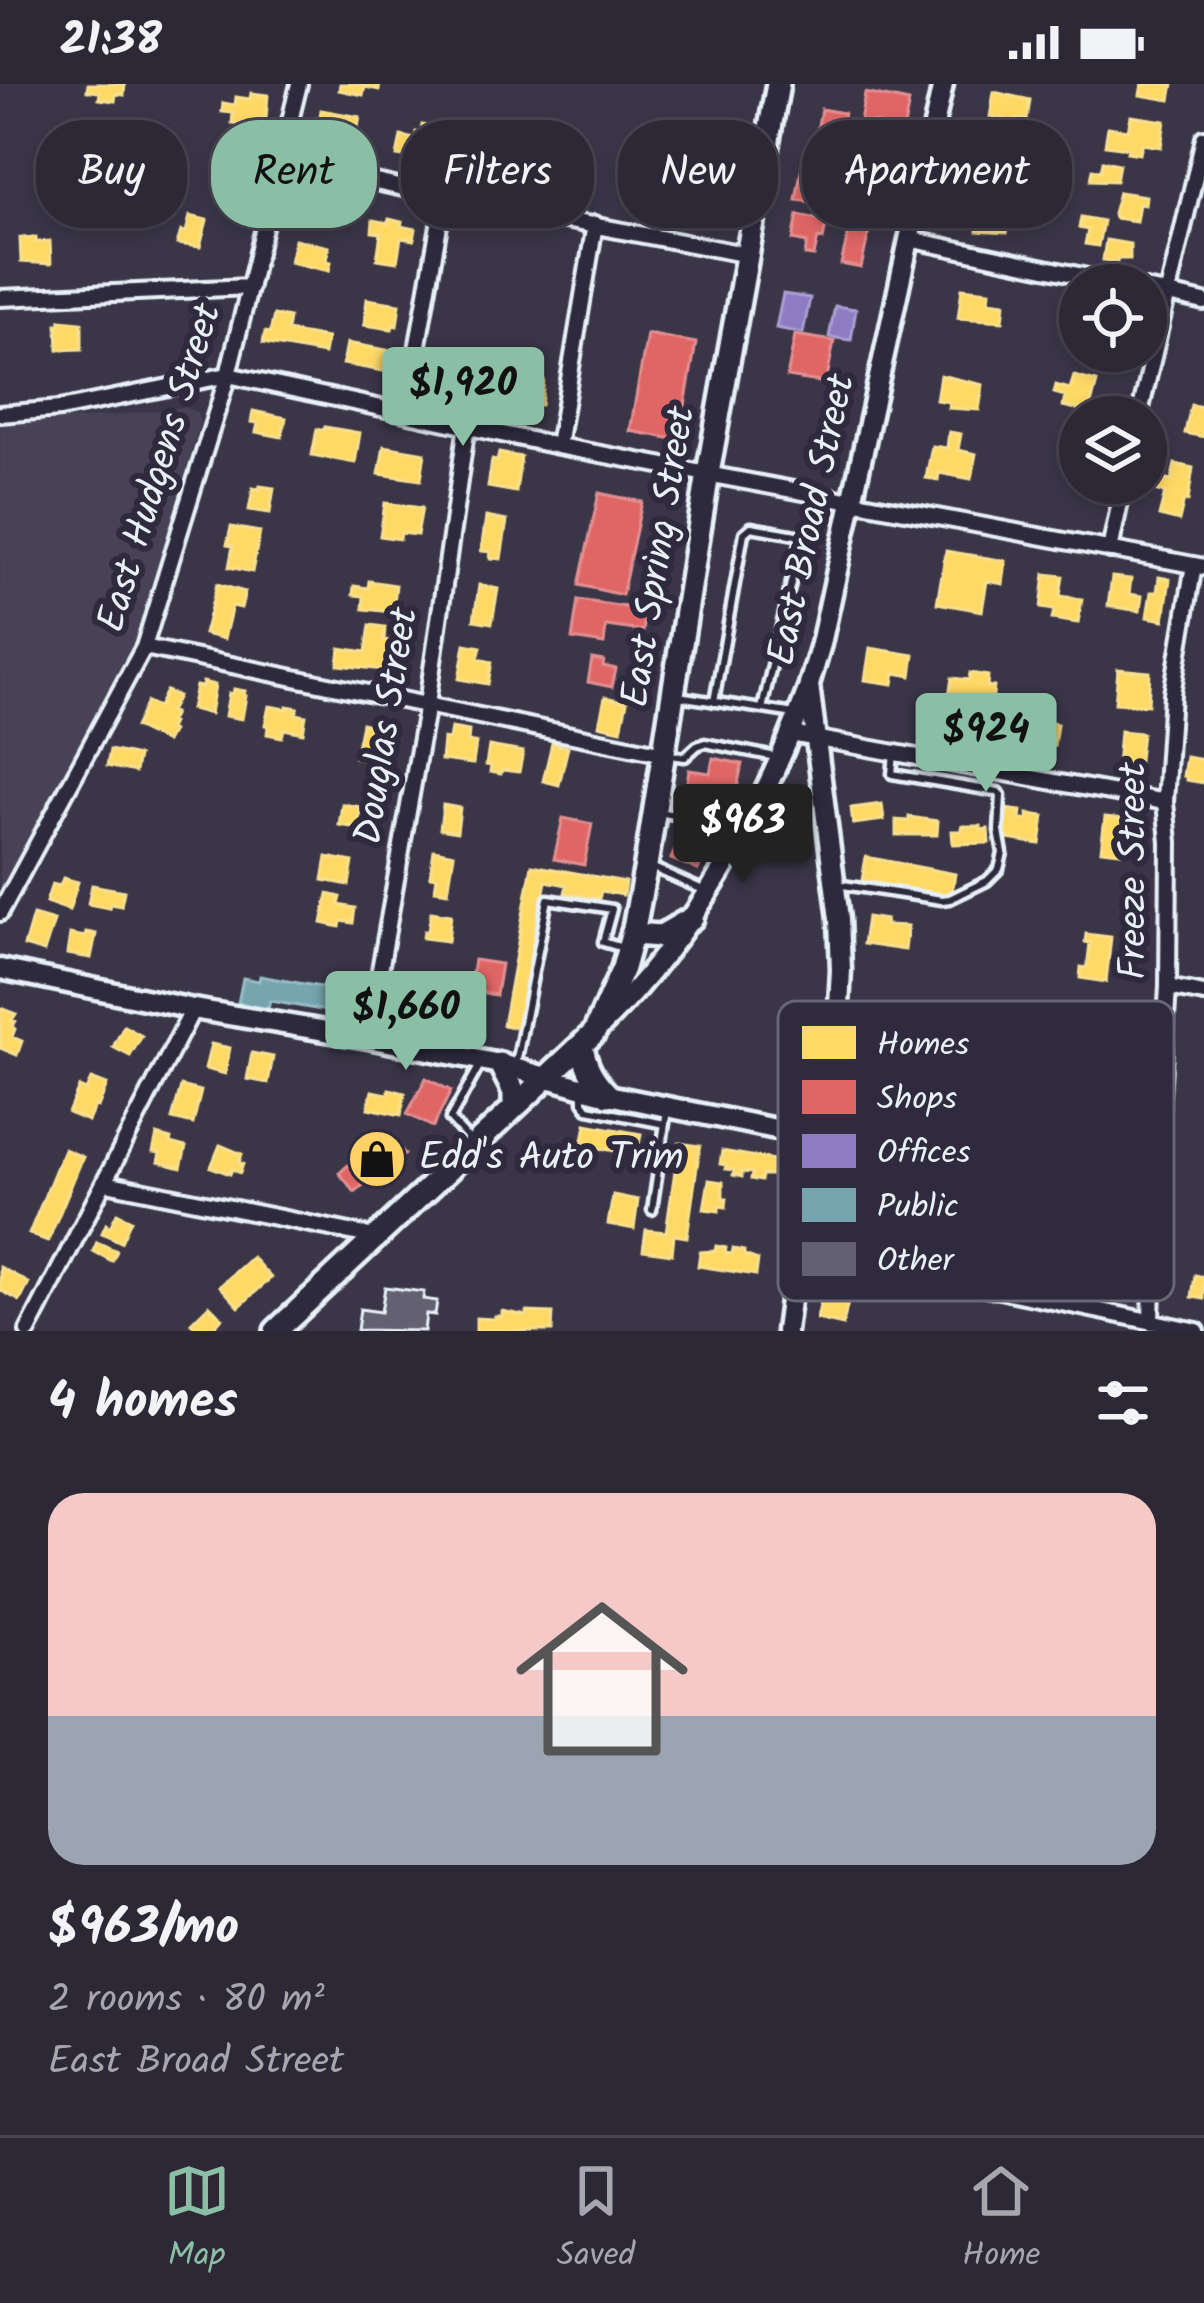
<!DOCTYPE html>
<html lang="en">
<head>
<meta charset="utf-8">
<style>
	:root { --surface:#2c2836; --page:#383442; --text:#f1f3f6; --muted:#a6a6ad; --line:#484451; --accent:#8abfa5 }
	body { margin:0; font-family:Kalam,sans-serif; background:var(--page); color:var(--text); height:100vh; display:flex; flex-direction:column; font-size:45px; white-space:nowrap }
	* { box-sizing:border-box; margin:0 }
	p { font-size:39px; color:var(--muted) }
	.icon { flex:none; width:66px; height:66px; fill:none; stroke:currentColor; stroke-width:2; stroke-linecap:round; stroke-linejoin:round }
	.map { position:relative; height:1247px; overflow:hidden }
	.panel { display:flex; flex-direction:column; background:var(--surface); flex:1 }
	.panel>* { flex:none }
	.banner { position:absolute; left:36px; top:36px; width:1134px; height:108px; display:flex; gap:24px }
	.buttons { position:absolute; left:1059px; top:180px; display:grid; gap:24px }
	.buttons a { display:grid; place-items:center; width:108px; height:108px; border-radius:50%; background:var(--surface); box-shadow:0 6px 18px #0003,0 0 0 3px var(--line); font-size:60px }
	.price { position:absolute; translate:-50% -102px; padding:0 27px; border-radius:12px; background:var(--accent); color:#111; font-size:39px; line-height:78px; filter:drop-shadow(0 3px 6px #0008) }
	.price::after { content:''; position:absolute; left:50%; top:72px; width:36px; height:27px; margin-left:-18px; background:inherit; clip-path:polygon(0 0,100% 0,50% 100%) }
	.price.active { background:#222; color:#fff }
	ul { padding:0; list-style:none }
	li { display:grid; align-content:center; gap:24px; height:636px; padding:0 48px }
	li+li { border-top:3px solid var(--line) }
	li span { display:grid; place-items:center; height:372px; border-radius:36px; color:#555 }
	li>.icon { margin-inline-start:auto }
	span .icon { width:216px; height:216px; fill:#fffc; stroke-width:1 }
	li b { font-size:51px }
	h2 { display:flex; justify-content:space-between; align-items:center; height:144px; padding:0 48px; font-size:51px }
	.tag { padding:0 42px; border-radius:48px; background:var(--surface); box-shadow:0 6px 18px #0003,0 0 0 3px var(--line); font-size:42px; line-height:108px }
	.tag.active { background:var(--accent); color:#111 }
	.status { display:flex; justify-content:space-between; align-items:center; height:84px; padding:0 60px; background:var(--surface); direction:ltr }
	.status svg { height:33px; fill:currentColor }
	.menu { display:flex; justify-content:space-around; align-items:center; height:168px; border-top:3px solid var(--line); background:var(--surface); font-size:33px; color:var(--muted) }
	.menu a { display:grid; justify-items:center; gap:6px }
	.menu .active { color:var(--accent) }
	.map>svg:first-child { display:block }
	.built { fill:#464354 }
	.homes { fill:#ffd966; stroke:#f8e092; stroke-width:3 }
	.shops { fill:#e06666; stroke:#e29092; stroke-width:3 }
	.offices { fill:#8e7cc3; stroke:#a99fd3; stroke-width:3 }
	.public { fill:#76a5af; stroke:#98bcc5; stroke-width:3 }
	.building { fill:#636171; stroke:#e8f1f8; stroke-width:3 }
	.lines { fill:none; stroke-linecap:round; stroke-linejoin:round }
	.lane-casing { stroke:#e8f1f8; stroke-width:15 }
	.street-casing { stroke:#e8f1f8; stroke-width:22 }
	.secondary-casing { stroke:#e8f1f8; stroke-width:27 }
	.primary-casing { stroke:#e8f1f8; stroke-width:30 }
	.lane { stroke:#2f2a3d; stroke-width:6 }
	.street { stroke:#2f2a3d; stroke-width:14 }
	.secondary { stroke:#2f2a3d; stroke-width:18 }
	.primary { stroke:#2f2a3d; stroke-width:21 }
	.labels { text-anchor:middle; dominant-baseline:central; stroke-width:12; stroke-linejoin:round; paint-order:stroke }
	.street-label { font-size:39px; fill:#e8f1f8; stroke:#2f2a3d }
	.poi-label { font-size:39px; fill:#e8f1f8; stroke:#2f2a3d; text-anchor:start }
	.key { fill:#2f2a3d; stroke:#666675; stroke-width:3 }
	.key-label { font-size:33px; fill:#e8f1f8 }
</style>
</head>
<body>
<div class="status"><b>21:38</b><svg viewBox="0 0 49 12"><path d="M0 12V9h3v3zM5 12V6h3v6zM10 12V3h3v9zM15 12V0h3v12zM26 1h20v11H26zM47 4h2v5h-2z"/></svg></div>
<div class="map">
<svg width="1204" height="1247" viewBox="0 0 1204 1247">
	<rect width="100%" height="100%" fill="#3a3648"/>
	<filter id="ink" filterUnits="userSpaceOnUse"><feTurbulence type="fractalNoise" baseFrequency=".00833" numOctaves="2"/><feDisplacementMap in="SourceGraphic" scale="24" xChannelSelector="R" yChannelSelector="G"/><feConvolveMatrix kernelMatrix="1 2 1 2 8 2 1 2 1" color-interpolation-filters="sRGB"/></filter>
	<g filter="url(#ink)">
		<path class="built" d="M185 323 197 328 200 338 130 577 0 814V338L41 334 83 335Z"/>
		<path class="homes" d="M88 0H125L124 11 116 10 115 17 99 15 100 8 87 7Z
			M340 0H380L379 6 365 3 363 11 339 6Z
			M1142 0H1173L1170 16 1140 11Z
			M994 8 1030 16 1027 36 1015 35V37L1021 38V42L1036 44 1035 53 1004 48 1006 35 990 33Z
			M251 9 268 11 266 34H262L261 42 232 39 233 29 222 28 223 19 235 21 236 13 250 15Z
			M321 26 360 33 355 58 317 51Z
			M1131 32 1165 37 1161 63 1142 60 1140 70 1127 68 1128 64 1105 61 1108 43 1128 46Z
			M422 41 437 43 432 72H428L427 77 397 72 401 52 415 55 416 48 421 49Z
			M1001 49 1018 52 1016 65 1011 64 1009 78H1013L1012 87 998 85 996 98 986 97 987 85 981 84 983 74 973 72 975 59 985 60 986 55 1000 57Z
			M459 50 480 53 474 87 453 83Z
			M495 60 523 65 518 96 490 91Z
			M1103 77 1119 80 1116 97 1091 96 1093 85 1101 87Z
			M314 104 334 108 333 113 338 114 333 141 308 136Z
			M971 107 1002 112 1000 123 1011 125 1007 149 977 147 979 137 966 135Z
			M1119 108 1146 112 1145 121 1139 120 1136 137 1114 134 1113 129Z
			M190 132 207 136 200 163 177 160 181 147 186 148Z
			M1081 133 1103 137 1098 162 1085 160 1088 146 1079 144Z
			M389 135 402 138 401 142 416 145 414 156 401 154 397 178 377 175 381 149 372 148 373 136 388 139Z
			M36 153V158L50 157 51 180 21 178 20 154Z
			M295 155 329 163 326 177 331 178 329 187 290 178Z
			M1106 156 1130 160V175H1118L1117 178 1103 176Z
			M962 204 990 207 989 217 1005 219 1003 237 958 234Z
			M367 215 400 220 397 242 393 241 392 245 364 241Z
			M274 231 289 234 287 247 327 254 324 270 263 259 265 248 270 249Z
			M60 236 82 238V265L58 266 57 240H60Z
			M347 259 398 268 394 289 343 280Z
			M455 268 465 270 460 302 433 298 435 284 441 285 443 277 448 278 449 272 454 273Z
			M518 284 537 286 535 295 544 296 541 321 514 317Z
			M940 291 983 301 979 326 948 324 949 318 936 316Z
			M1074 292 1097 298 1089 328 1063 322 1065 312 1054 309 1056 301 1070 305Z
			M1191 321 1204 323V353L1185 349Z
			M253 327 286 334 282 353 256 348 258 339 251 338Z
			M325 343 360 349 355 379 312 371 317 345 324 346Z
			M949 348 961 350 958 366 976 370 971 395 939 389 938 396 926 394 932 362 947 364Z
			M384 362 425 369 421 396 379 390Z
			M499 369 521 373 516 408 488 403 492 376 497 377Z
			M1175 380 1193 384 1188 417 1184 416 1179 437 1159 432 1165 409 1151 405 1154 393 1171 397Z
			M260 402 274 404 270 429 249 426 253 404 259 405Z
			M385 419 422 424 417 451 401 449 400 455 380 452Z
			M486 433 507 437 501 475 490 474 491 468 481 467Z
			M231 443 260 448 252 488 229 483 233 462 227 461Z
			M946 467 1006 477 1003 500 987 497 982 527 937 519Z
			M1045 490 1063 492 1060 512 1082 515 1078 539 1052 535 1054 526 1041 524Z
			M1112 493 1131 495 1129 510 1142 512 1140 527 1108 522Z
			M1159 493 1170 495 1164 536 1147 533 1151 508H1157Z
			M369 497 396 501 393 528 363 525 364 512 353 511 354 502 368 504Z
			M217 500 245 508 241 524 232 522 224 555 204 550Z
			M479 501 498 505 492 539 474 536Z
			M370 541 385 543 384 556 389 557 385 586 338 581 340 564 366 568Z
			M465 560 481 563 478 575 492 578 488 600 459 595Z
			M870 564 914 571 911 592 895 589 893 600 865 596Z
			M1118 585 1150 588 1148 621 1115 619Z
			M970 589 988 592 987 602 994 603 991 627 947 624 952 594 969 596Z
			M203 598 215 601 210 630 191 625 196 602 202 603Z
			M234 605 245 607 244 612H246L242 635 225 632 229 609 233 610Z
			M166 607 178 612 170 628 174 629 170 638 172 639 169 645 172 647 166 658 135 643 147 618 158 623Z
			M605 613 627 618 621 646 599 641Z
			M269 622 287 625V622L298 624 296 630 306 632 303 649 284 645 282 653 267 650 268 642 265 641Z
			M1017 629 1047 634 1046 638 1057 640 1054 662 1042 660 1041 665 1015 661 1016 653 1004 651 1006 633 1016 635Z
			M362 639 379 643 373 676 355 673Z
			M451 644 469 647 468 658 476 659 473 680 441 676 443 655 449 656Z
			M1120 647 1142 649 1138 684 1117 682Z
			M552 659 568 663 559 701 543 697Z
			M489 662 523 668 519 688 502 686 501 690 490 688 491 682 486 681Z
			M110 666 138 672 135 688 107 682Z
			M1186 673 1204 676V699L1186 696V692H1183Z
			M342 720 361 723 358 744 339 741Z
			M882 720 884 736 853 740 851 724Z
			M443 721 460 724 457 748 440 745Z
			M1005 725 1021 727 1020 735 1028 736V730L1044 732 1040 760 1001 754Z
			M909 733 938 737 937 751H896V736L909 737Z
			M1105 733 1125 735 1121 768 1101 766Z
			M962 742H981V746L988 745 989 759 953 760 952 747H962Z
			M434 766 454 770 448 808 435 806 437 793 430 792Z
			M327 773 353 778 349 801 323 796Z
			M866 773 955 790 951 813 862 796Z
			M532 781 625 798 623 811 601 807 599 815 565 809 567 801 546 797 519 944 503 941Z
			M63 794 78 798 69 826 46 818 52 800 60 802Z
			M92 801 124 807 121 822 110 820 109 824 88 820Z
			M328 810 341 813 339 821 355 824 353 839 341 837 340 843 322 839Z
			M431 828 451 831 448 857 423 854 424 847H428Z
			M33 831 54 837 44 868 24 862Z
			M867 833 886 836 885 841 908 842 905 866 863 860Z
			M86 848 96 850 91 874 67 870 70 850 85 853Z
			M1086 850 1111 853 1106 898 1080 894 1081 883 1087 884 1090 859 1085 858Z
			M448 907 458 910 452 936 430 931 435 908 447 911Z
			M0 924 16 930 12 936 16 937 12 943 15 945 12 953 22 957 17 971 0 964Z
			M124 942 142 952 130 972 113 963Z
			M211 960 230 964 225 990 205 985Z
			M252 969 273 973 268 999 247 995Z
			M91 995 107 1001 98 1023 95 1022 88 1037 68 1029 79 1003 86 1006Z
			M181 1002 201 1007 193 1040 172 1035Z
			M389 1005 405 1009 401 1031 368 1024 372 1007 388 1010Z
			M586 1040 641 1050 637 1071 582 1061Z
			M157 1051 171 1055 170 1059 186 1063 181 1084 158 1078 160 1069 153 1068Z
			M679 1059 700 1062 687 1153 674 1151 672 1170 643 1166 646 1146 666 1148Z
			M220 1061 242 1070 239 1079 243 1080 240 1089 232 1085 230 1090 211 1083Z
			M64 1065 83 1073 48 1157 29 1150Z
			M722 1067 780 1077 778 1091H762L761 1097 751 1095 752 1089 742 1088V1093L733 1091 734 1086 725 1085 726 1081 720 1080Z
			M709 1096 723 1098V1114H727L726 1123 719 1122V1127L704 1125Z
			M613 1111 638 1116 634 1145 608 1140Z
			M117 1129 131 1136 121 1158 102 1149 106 1140 110 1143Z
			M97 1158 117 1167 112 1177 93 1167Z
			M716 1162 726 1164 725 1169 732 1170 733 1165 744 1167V1171L758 1176 756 1191 698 1182 700 1168 715 1167Z
			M252 1173 271 1194 239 1223 220 1202Z
			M0 1183 29 1199 20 1217 0 1206Z
			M1195 1191 1204 1193V1215L1192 1213Z
			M823 1207 849 1213 843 1241 817 1235Z
			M209 1221 222 1234 216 1241 219 1247H200L191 1239Z
			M502 1227 527 1232V1228L553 1229 552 1247H476V1234L494 1235 495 1232H502Z"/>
		<path class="shops" d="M865 9 909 18 899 69 874 64 879 40 860 37Z
			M821 25 844 29 838 56 816 52Z
			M849 70 882 77 875 104 843 98Z
			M803 76 822 78 818 106 824 107 821 119 796 116Z
			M798 131 827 137 823 155 818 154 814 172 805 171 807 159 793 156Z
			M850 143 869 147 861 184 841 180Z
			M647 250 696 259 679 356 630 347Z
			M795 251 834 257 826 299 787 293Z
			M599 409 642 418 622 511 579 501Z
			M578 516 646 526 643 547 606 542 604 560 572 555Z
			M592 575 604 577 603 582 616 585 612 603 588 598Z
			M713 674 742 680 733 724 684 714 689 686 710 689Z
			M563 734 592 740 584 781 554 775Z
			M679 756 706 766 698 786 671 775Z
			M474 876 501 880 496 911 469 907Z
			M426 994 451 1007 433 1043 407 1030Z
			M386 1049 405 1070 388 1084 386 1081 355 1108 339 1089Z"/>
		<path class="offices" d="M783 210 810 214 803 249 776 244Z
			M835 222 856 225 851 256 829 253Z"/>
		<path class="public" d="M260 892 348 908 344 930 270 917 268 925 238 919 243 894 259 897Z"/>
		<path class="building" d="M385 1203 424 1208 423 1215 437 1217 435 1231 426 1230 424 1247 357 1246 360 1225 381 1228Z"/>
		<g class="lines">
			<defs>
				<path id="lane" d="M678 612 795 630
					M714 618 744 449 751 443 796 451 801 455 762 625
					M670 671 685 673 697 662 705 659 776 673
					M658 728 730 741 738 746
					M649 782 703 806
					M836 800 942 816 950 815 987 797 999 785 1003 769 999 747 1001 711 998 708 892 690 894 670
					M516 980 548 815 612 825 603 858 623 864
					M583 1007V1018L588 1025 665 1040
					M471 1058 450 1035 481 979
					M652 1126 667 1026"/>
				<path id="street" d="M280 77 444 113 749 171
					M909 155 1125 201
					M1146 205 1204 218
					M0 214 250 203
					M406 328 444 113
					M0 330 60 325 228 291 558 362 1204 483
					M1139 333 1204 54
					M558 362 595 140
					M1110 466 1124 399
					M144 563 664 670
					M791 650 1165 718
					M0 829 144 563 228 291 299 0
					M1168 903 1204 910
					M368 954 427 620 467 341
					M820 1054 1154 1122
					M106 1099 375 1153
					M797 1164 1197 1247
					M1151 1238 1154 1122 1168 903 1169 758 1165 718 1172 610 1194 481
					M28 1247 193 925"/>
				<path id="secondary" d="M0 885 193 925 368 954 500 980 608 1011 820 1054
					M597 946C693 853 762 730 808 605
					M786 1247 797 1164 820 1054 838 939 841 886 839 835 809 601 821 560 943 0"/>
				<path id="primary" d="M633 850 661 852 692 834
					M582 961C585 982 593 996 608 1011
					M500 980 514 1008V1024
					M276 1247 594 949 623 884 634 844 646 781 708 389 778 0"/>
			</defs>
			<use href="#lane" class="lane-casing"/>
			<use href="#street" class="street-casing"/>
			<use href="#secondary" class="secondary-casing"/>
			<use href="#primary" class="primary-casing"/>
			<use href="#lane" class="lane"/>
			<use href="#street" class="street"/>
			<use href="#secondary" class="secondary"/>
			<use href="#primary" class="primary"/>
		</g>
	</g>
	<defs>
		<symbol id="shop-disc" viewBox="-11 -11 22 22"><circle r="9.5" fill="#ffd166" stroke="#2f2a3d"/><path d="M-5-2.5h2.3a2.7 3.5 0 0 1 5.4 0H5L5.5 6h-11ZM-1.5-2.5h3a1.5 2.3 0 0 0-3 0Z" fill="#111"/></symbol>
	</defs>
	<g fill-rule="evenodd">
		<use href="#shop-disc" x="344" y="1042" width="66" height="66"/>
	</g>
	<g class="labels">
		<g class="street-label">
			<text transform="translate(161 384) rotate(-73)">East Hudgens Street</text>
			<text transform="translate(813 436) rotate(-78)">East Broad Street</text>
			<text transform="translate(660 473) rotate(-81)">East Spring Street</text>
			<text transform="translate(388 642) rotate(-81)">Douglas Street</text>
			<text transform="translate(1135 787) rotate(-90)">Freeze Street</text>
		</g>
		<g class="poi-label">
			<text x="419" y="1075">Edd's Auto Trim</text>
		</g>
	</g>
	<rect x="778" y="917" width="396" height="300" rx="18" class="key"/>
	<rect x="802" y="942" width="54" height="33" fill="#ffd966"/>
	<rect x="802" y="996" width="54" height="34" fill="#e06666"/>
	<rect x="802" y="1050" width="54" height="34" fill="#8e7cc3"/>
	<rect x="802" y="1104" width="54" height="34" fill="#76a5af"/>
	<rect x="802" y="1158" width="54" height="34" fill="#636171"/>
	<g class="key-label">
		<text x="877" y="971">Homes</text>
		<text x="877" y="1025">Shops</text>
		<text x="877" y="1079">Offices</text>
		<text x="877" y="1133">Public</text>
		<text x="877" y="1187">Other</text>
	</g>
</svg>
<div class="buttons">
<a><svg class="icon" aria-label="locate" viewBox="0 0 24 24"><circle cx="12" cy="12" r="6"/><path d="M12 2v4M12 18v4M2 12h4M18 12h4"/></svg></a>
<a><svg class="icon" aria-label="layers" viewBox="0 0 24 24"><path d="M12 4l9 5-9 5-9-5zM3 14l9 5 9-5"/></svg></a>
</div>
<b class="price" style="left:463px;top:365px">$1,920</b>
<b class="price" style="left:986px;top:711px">$924</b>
<b class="price active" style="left:743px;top:802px">$963</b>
<b class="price" style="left:406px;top:989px">$1,660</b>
<div class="banner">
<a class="tag">Buy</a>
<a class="tag active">Rent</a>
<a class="tag">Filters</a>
<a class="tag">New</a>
<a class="tag">Apartment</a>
</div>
</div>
<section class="panel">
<h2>4 homes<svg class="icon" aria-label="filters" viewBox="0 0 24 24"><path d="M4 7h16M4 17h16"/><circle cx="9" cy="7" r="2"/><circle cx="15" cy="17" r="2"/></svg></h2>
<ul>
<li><span style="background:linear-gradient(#f6c9c9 60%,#9aa5b1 0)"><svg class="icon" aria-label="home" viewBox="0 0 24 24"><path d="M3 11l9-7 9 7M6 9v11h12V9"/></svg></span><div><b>$963/mo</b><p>2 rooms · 80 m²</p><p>East Broad Street</p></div></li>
</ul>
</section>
<nav class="menu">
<a class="active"><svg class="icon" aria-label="map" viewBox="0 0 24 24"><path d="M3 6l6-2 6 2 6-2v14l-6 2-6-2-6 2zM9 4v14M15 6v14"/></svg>Map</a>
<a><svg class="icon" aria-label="saved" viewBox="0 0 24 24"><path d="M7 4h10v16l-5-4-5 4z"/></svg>Saved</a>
<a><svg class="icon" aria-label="home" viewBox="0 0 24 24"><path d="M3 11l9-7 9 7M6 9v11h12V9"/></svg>Home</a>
</nav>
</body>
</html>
